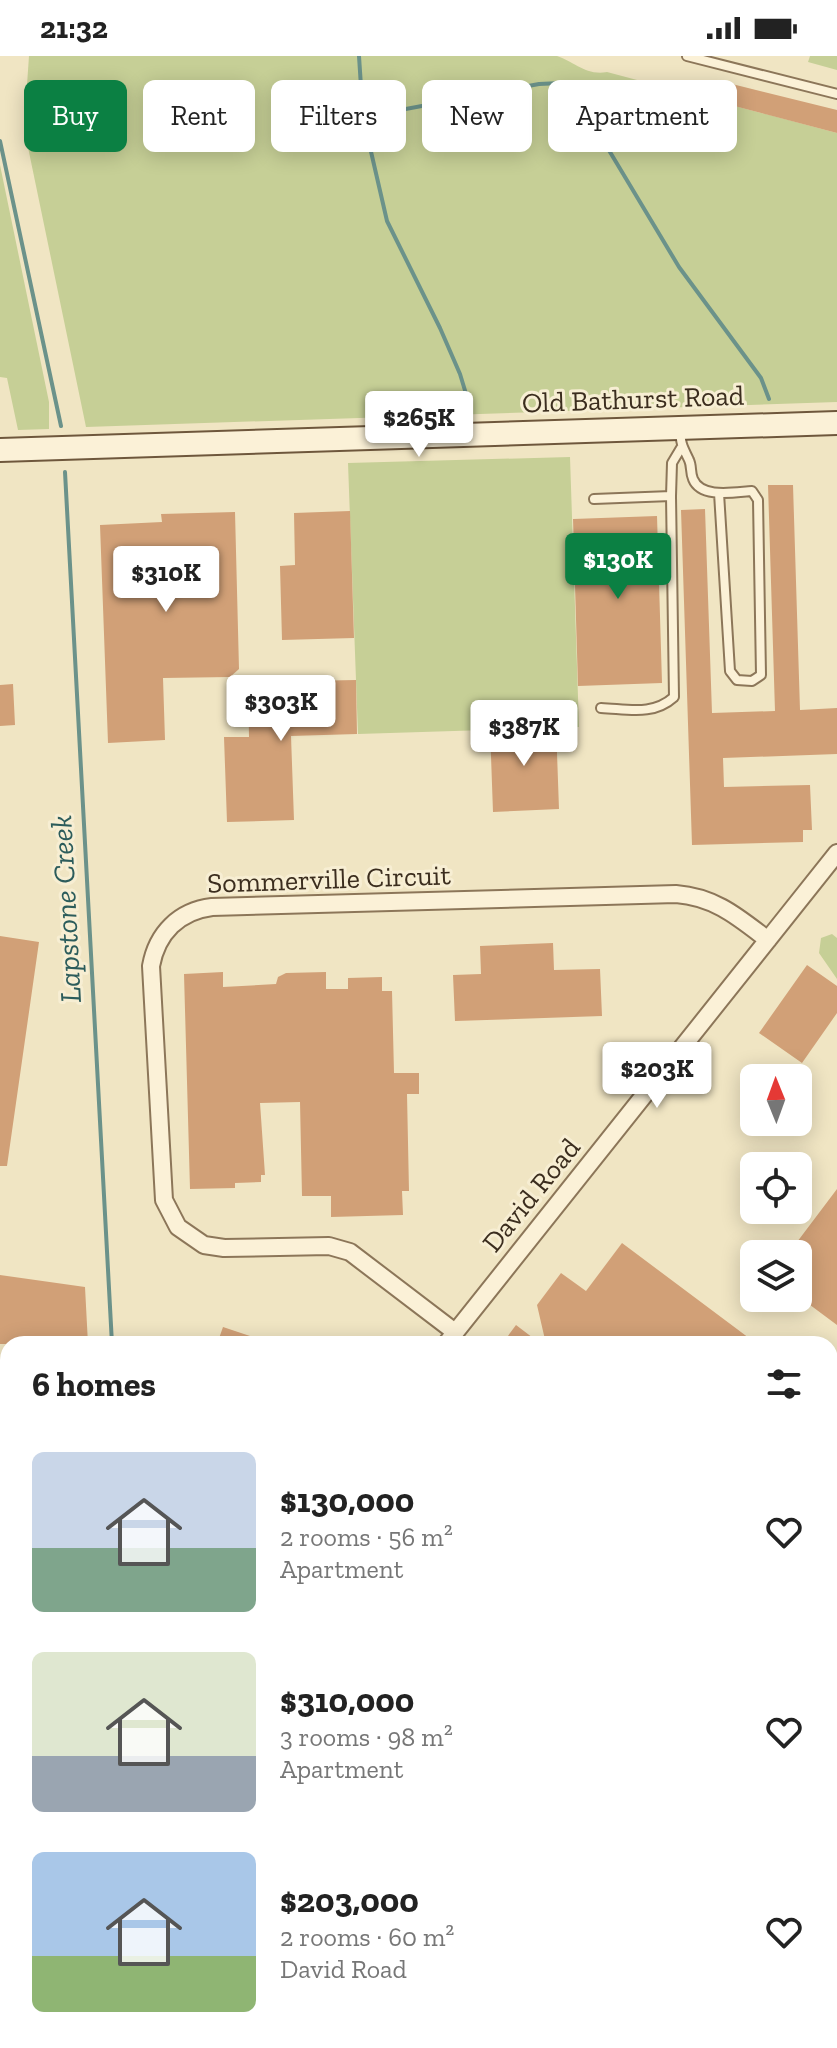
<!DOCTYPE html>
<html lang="en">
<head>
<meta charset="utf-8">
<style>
	:root { --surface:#fff; --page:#f2f2f2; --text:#222; --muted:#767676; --accent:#0b8043 }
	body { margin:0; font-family:"Zilla Slab",serif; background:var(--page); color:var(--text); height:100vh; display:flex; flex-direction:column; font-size:30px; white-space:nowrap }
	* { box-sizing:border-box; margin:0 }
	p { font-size:26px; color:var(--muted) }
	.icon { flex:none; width:44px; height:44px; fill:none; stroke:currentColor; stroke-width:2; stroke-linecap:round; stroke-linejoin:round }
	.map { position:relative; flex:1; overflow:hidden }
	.sheet { position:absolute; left:0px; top:1280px; width:838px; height:712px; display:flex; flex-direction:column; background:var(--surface); border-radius:24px 24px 0 0; box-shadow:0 4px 20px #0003 }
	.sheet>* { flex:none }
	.hud { position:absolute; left:24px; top:24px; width:790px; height:72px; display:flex; gap:16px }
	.needle { width:52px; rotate:359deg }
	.buttons { position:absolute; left:740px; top:1008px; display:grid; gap:16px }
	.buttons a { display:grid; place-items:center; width:72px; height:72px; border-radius:12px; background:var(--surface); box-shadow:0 4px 20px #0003; font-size:40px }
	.price { position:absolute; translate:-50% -68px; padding:0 18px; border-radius:8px; background:#fff; color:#222; font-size:26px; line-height:52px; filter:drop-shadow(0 2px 4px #0008) }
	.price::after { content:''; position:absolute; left:50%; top:48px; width:24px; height:18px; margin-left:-12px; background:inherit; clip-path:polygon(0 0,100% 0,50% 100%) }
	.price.active { background:var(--accent); color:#fff }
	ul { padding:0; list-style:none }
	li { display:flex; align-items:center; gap:24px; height:200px; padding:0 32px }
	li span { display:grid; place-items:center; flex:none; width:224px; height:160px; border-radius:12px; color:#555 }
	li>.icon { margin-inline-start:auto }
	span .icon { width:96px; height:96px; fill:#fffc; stroke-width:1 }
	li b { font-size:34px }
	h2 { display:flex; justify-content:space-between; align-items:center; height:96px; padding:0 32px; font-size:34px }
	.chip { padding:0 28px; border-radius:12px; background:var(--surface); box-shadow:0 4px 20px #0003; font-size:28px; line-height:72px }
	.chip.active { background:var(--accent); color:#fff }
	.status { display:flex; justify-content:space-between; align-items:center; height:56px; padding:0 40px; background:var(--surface); direction:ltr }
	.status svg { height:22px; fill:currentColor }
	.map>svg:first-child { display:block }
	.green { fill:#c6cf96 }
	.cemetery { fill:#bcc496 }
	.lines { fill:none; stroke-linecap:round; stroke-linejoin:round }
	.stream { stroke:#6b928a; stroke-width:4 }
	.building { fill:#d1a077 }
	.lane-casing { stroke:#8c7659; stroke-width:12 }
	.street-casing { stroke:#8c7659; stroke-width:20 }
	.secondary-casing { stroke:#6e573c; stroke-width:26 }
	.path { stroke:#8c7659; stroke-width:3; stroke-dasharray:6 4; stroke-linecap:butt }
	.lane { stroke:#fbf1d7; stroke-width:8 }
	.street { stroke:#fbf1d7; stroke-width:16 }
	.secondary { stroke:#fbf1d7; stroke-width:22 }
	.rail { stroke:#3b2d1e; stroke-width:4; stroke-dasharray:14 14; stroke-linecap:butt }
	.labels { text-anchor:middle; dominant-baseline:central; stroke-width:6; stroke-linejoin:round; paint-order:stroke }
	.street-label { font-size:28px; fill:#3b2d1e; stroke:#f7eed3 }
	.water-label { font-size:30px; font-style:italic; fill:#2c5c5b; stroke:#f7eed3 }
</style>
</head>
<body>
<div class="status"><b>21:32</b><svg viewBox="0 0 49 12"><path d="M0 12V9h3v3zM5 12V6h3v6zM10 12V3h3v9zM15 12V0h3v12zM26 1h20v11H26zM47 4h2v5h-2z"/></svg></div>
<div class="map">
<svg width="837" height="1992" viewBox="0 0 837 1992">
	<rect width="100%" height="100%" fill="#f0e5c3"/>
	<path class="green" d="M29 0H557C573 5 586 20 607 16L837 77V346L86 371 24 72Z
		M810 0H837V14L808 6Z
		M0 109 49 346V373L18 374 7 322 0 321Z
		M570 401 579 671 358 678 348 407Z
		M832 878 837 882V923L819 897 821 882Z
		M837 1484V1583L830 1585V1486Z
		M0 1645H8V1679H0Z"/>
	<path class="cemetery" d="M94 1984H206L200 1992H104Z
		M234 1984H456L449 1992H244Z"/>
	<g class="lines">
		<path class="stream" d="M359 0 363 61 387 165 440 272 460 318 470 351
			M363 61 539 28 561 27 574 36 679 211 761 322 769 343
			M0 85 61 370
			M65 416 112 1288
			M0 1686H8
			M808 1984 810 1992"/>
	</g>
	<path class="building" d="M728 27 837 54V77L723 47Z
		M768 429H793L800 654 837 652V698L723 702 724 731 810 729 812 774H803V786L692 789 681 454 705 453 712 657 775 655Z
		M350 455 354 582 282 584 280 510 295 509 294 457Z
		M235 456 239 613 230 621 163 622 165 684 108 687 100 469 162 466 161 458Z
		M657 460 662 627 578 630 573 463Z
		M356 624 357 678 291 680 294 764 227 766 224 681H249L248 626Z
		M13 628 15 669 0 670V629Z
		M556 669 559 753 493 756 490 672Z
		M0 880 39 886 7 1110H0Z
		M553 887 554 914 600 913 602 960 455 965 453 919 481 918 480 890Z
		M807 909 837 930V957L802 1007 759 977Z
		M223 916V931L276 928 278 921 286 917 326 916V933H348V922L382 921V935H392L394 1017H419V1038H407L409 1135H402L403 1159 331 1161V1140H302L300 1046 260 1047 265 1119H261V1126L235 1127V1132L190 1133 184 918Z
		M837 1133V1269L798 1240V1198H788Z
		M622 1187 757 1288H546L537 1249 561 1217 586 1235Z
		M0 1219 85 1231 88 1288H0Z
		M516 1269 541 1288H502Z
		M223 1271 268 1286 267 1288H217Z"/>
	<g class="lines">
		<defs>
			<path id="lane" d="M687 0 837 38
				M680 374C681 390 683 391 689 404 692 410 690 416 693 423 701 443 735 436 752 435L758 444 761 619 752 625 737 624 730 615 719 437
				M594 443 671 440 672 407 681 392
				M601 652C628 653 653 660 674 641L671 440"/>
			<path id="street" d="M455 1276 350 1196 329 1190 224 1192 204 1189 178 1171 164 1144 151 910C157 877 179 855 212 851L676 838C715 841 738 861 768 884
				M446 1288 837 797
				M830 1735 837 1734
				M0 1936 8 1943
				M830 1982 833 1992
				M57 1984 67 1992
				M476 1992 482 1984
				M768 1992 785 1987"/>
			<path id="secondary" d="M0 394 837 367"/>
		</defs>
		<use href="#lane" class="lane-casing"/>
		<use href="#street" class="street-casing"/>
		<use href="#secondary" class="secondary-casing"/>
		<path class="path" d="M830 1561 837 1559
			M830 1632 837 1630
			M0 1766 8 1764
			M0 1818 8 1816"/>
		<use href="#lane" class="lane"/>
		<use href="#street" class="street"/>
		<use href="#secondary" class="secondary"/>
		<path class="rail" d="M830 1603 837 1601
			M0 1794 8 1792"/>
	</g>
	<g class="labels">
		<g class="street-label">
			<text transform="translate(633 343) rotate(-2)">Old Bathurst Road</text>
			<text transform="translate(329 823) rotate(-2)">Sommerville Circuit</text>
			<text transform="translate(531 1139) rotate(-51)">David Road</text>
		</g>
		<g class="water-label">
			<text transform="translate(66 853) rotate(-93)">Lapstone Creek</text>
		</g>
	</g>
</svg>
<div class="buttons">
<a><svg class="needle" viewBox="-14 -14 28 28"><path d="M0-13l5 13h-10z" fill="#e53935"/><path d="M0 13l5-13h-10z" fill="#767676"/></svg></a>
<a><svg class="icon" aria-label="locate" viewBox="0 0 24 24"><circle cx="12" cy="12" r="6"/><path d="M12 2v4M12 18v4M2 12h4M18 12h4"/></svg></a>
<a><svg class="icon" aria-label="layers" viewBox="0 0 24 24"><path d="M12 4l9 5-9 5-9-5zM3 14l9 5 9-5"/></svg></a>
</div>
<b class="price" style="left:419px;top:403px">$265K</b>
<b class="price active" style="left:618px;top:545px">$130K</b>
<b class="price" style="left:166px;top:558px">$310K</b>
<b class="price" style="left:281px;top:687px">$303K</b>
<b class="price" style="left:524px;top:712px">$387K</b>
<b class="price" style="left:657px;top:1054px">$203K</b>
<div class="hud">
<a class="chip active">Buy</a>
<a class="chip">Rent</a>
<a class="chip">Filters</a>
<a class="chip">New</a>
<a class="chip">Apartment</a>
</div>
<section class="sheet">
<h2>6 homes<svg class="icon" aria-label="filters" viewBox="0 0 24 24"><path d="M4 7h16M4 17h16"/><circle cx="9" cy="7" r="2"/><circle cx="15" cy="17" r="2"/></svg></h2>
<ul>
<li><span style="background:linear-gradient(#c9d6e8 60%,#7fa58c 0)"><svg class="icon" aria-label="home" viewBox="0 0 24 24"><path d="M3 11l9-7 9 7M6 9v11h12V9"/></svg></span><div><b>$130,000</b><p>2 rooms · 56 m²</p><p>Apartment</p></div><svg class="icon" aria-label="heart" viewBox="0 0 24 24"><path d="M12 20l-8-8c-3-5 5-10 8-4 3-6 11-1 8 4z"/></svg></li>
<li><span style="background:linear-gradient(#dfe7d0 65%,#9aa5b1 0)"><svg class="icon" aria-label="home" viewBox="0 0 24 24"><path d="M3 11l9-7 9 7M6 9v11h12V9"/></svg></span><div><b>$310,000</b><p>3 rooms · 98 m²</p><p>Apartment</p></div><svg class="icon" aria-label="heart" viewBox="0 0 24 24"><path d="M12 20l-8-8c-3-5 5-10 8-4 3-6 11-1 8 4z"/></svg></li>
<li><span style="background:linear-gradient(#a9c7e8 65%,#8fb573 0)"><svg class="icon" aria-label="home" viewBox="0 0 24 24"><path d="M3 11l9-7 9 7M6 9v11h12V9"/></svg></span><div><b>$203,000</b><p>2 rooms · 60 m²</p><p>David Road</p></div><svg class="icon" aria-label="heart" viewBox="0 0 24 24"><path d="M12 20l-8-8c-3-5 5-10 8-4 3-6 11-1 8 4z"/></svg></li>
</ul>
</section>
</div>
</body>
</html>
